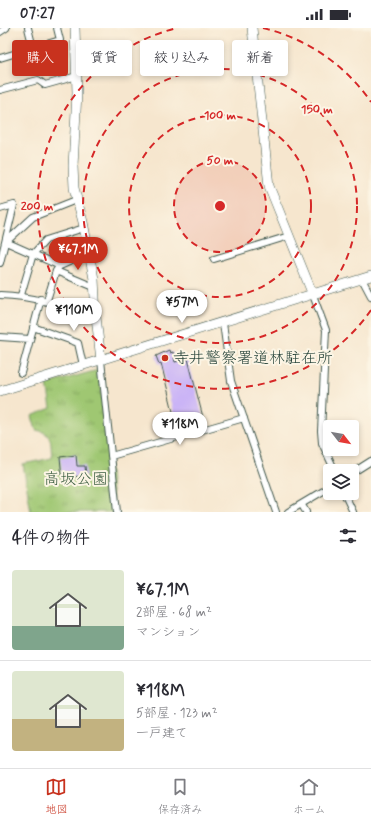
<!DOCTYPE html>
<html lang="ja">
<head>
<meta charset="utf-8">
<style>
	:root { --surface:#fff; --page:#f7f7f7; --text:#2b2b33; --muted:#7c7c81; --line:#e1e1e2; --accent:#c8321e }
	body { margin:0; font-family:Mynerve,"Klee One",sans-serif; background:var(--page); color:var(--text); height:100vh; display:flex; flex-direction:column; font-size:15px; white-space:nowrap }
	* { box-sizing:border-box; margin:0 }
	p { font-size:13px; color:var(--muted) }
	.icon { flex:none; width:22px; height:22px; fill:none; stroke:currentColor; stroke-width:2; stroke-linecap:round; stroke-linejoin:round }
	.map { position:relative; height:484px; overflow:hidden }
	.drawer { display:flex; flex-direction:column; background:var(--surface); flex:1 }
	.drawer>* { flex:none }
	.hud { position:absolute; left:12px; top:12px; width:347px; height:36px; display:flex; gap:8px }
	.needle { width:26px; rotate:121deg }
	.fabs { position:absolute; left:323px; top:392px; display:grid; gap:8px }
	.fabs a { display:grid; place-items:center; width:36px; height:36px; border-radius:4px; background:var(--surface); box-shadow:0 2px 6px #0003; font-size:20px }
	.price { position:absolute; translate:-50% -34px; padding:0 9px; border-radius:14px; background:#fff; color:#222; font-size:13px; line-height:26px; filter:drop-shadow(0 1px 2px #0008) }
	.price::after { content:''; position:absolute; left:50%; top:24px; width:12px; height:9px; margin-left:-6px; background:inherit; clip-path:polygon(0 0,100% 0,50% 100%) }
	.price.active { background:var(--accent); color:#fff }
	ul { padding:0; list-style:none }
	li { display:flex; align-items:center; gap:12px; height:100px; padding:0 12px }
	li+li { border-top:1px solid var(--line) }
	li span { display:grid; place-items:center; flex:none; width:112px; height:80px; border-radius:4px; color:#555 }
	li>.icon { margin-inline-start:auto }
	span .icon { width:48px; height:48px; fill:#fffc; stroke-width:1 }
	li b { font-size:17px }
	h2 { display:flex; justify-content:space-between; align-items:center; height:48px; padding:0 12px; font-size:17px }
	.chip { padding:0 14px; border-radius:4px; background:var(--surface); box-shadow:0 2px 6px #0003; font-size:14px; line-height:36px }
	.chip.active { background:var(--accent); color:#fff }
	.status { display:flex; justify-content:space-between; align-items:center; height:28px; padding:0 20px; background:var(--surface); direction:ltr }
	.status svg { height:11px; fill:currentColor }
	.dock { display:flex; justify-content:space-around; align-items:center; height:56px; border-top:1px solid var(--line); background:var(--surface); font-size:11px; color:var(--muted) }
	.dock a { display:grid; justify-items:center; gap:2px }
	.dock .active { color:var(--accent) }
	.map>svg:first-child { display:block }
	.park { fill:url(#park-tufts); stroke:#5f8253 }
	.building { fill:#cab4f6 }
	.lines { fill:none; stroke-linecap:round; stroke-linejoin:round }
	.street-casing { stroke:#3f564b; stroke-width:8 }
	.secondary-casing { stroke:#3f564b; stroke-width:10 }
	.street { stroke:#fff; stroke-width:6 }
	.secondary { stroke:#fff; stroke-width:9 }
	.ring { fill:none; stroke:#d62828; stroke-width:2; stroke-dasharray:7 5 }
	.poi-dot { fill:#c8321e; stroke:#fcf5e5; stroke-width:1.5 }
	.labels { text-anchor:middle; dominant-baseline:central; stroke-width:4; stroke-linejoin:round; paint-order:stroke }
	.poi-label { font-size:16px; fill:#1f3d34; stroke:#fcf5e5; text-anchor:start }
	.park-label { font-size:16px; fill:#3f6044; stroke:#fcf5e5 }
	.centre { fill:#d62828; stroke:#fcf5e5; stroke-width:2 }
	.ring-label { font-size:12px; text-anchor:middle; font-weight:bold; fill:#d62828; stroke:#fcf5e5; stroke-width:4; stroke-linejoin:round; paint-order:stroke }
</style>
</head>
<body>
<div class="status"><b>07:27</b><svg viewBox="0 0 49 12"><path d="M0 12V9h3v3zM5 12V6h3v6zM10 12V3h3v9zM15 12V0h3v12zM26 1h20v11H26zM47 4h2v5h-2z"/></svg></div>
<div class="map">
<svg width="371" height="484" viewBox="0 0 371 484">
	<defs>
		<pattern id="park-tufts" width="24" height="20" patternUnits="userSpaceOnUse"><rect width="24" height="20" fill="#9fc772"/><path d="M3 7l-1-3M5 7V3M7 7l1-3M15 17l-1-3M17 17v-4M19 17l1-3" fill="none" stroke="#81a35e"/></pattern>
	</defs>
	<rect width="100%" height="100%" fill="#fcf5e5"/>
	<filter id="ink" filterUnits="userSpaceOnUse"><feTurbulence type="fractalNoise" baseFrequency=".025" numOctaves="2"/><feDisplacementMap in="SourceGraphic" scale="8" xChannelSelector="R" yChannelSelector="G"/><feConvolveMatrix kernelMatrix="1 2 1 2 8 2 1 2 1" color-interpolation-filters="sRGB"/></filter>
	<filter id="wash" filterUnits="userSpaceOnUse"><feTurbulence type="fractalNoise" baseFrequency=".012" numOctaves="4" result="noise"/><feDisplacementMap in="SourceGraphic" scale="16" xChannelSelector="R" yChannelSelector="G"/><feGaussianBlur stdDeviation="0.9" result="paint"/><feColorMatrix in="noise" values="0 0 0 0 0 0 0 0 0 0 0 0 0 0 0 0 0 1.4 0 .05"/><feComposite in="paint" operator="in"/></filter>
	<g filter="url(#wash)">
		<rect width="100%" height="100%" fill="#f6e6ce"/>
		<path class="park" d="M98 342 101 358 114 484H31L23 436 52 430C50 415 54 405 36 402L32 388 51 380 47 356Z"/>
		<g id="blocks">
			<path class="building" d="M169 322 170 325 173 324 175 334 188 331 205 397 178 404 161 335 159 336 156 328Z
				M76 427 77 438H85L86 448 62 450 60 429Z"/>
		</g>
	</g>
	<g filter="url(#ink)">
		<use href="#blocks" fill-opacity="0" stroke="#3f564b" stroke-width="1"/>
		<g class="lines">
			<defs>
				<path id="street" d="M28 0 33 20
					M0 4 6 0
					M0 30 60 12 57 0
					M0 62 38 52 45 57 77 48
					M76 172 33 189 6 214 60 238 89 225
					M0 181 14 177 0 235
					M214 231 289 208
					M56 243 94 259
					M362 251 371 268
					M0 267C34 268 64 278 96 289
					M21 267 33 226 46 212 84 200
					M313 267 326 302 321 403 322 415 335 443
					M47 272 56 243 58 240
					M223 295 231 353 276 484
					M33 299 78 315 83 337
					M0 309 30 311
					M101 332 117 484
					M21 345 41 271
					M111 428 244 390
					M352 445 371 433
					M344 465 353 484
					M302 477 306 484
					M288 484 330 459"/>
				<path id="secondary" d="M75 0 77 65 73 138 74 160 83 194 94 251 96 289 101 332
					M252 0 269 158 313 267
					M0 363 371 248"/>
			</defs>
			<use href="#street" class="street-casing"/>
			<use href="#secondary" class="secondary-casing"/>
			<use href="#street" class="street"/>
			<use href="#secondary" class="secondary"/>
		</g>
	</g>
	<circle cx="220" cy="178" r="46" fill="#d62828" fill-opacity=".12"/>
	<g class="ring">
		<circle cx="220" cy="178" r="46"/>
		<circle cx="220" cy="178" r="91"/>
		<circle cx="220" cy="178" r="137"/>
		<path d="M371 282A183 183 0 1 1 177 0M263 0A183 183 0 0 1 371 74"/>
	</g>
	<circle class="poi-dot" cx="165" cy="330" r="4"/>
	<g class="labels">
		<g class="poi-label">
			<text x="173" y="330">寺井警察署道林駐在所</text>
		</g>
		<g class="park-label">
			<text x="76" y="451">高坂公園</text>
		</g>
	</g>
	<circle cx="220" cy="178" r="6" class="centre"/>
	<g class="ring-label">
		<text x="317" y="85">150 m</text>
		<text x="220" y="91">100 m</text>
		<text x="220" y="136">50 m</text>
		<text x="37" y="182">200 m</text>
	</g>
</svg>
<div class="fabs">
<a><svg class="needle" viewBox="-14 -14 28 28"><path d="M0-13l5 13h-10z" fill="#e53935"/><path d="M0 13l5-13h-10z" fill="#7c7c81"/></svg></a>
<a><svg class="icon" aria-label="layers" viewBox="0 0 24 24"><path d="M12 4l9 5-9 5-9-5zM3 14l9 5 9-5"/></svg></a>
</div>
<b class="price active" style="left:78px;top:243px">¥67.1M</b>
<b class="price" style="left:182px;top:296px">¥57M</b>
<b class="price" style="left:74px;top:304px">¥110M</b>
<b class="price" style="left:180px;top:418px">¥118M</b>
<div class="hud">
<a class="chip active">購入</a>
<a class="chip">賃貸</a>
<a class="chip">絞り込み</a>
<a class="chip">新着</a>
</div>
</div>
<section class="drawer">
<h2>4件の物件<svg class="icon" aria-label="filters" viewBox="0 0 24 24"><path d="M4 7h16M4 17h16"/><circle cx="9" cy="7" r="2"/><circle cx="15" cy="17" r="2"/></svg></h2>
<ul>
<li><span style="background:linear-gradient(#dfe7d0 70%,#7fa58c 0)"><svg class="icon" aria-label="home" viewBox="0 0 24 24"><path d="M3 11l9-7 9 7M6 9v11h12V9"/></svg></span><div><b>¥67.1M</b><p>2部屋 · 68 m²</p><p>マンション</p></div></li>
<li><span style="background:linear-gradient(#dfe7d0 60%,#c2b280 0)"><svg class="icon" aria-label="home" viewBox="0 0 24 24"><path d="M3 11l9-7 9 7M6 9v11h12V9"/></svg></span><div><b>¥118M</b><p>5部屋 · 123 m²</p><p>一戸建て</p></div></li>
</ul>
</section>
<nav class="dock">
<a class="active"><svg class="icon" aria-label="map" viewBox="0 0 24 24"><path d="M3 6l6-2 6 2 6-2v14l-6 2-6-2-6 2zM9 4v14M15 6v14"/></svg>地図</a>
<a><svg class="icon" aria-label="saved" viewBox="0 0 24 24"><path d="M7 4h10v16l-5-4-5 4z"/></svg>保存済み</a>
<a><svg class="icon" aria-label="home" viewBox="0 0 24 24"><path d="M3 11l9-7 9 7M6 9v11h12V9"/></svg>ホーム</a>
</nav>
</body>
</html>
